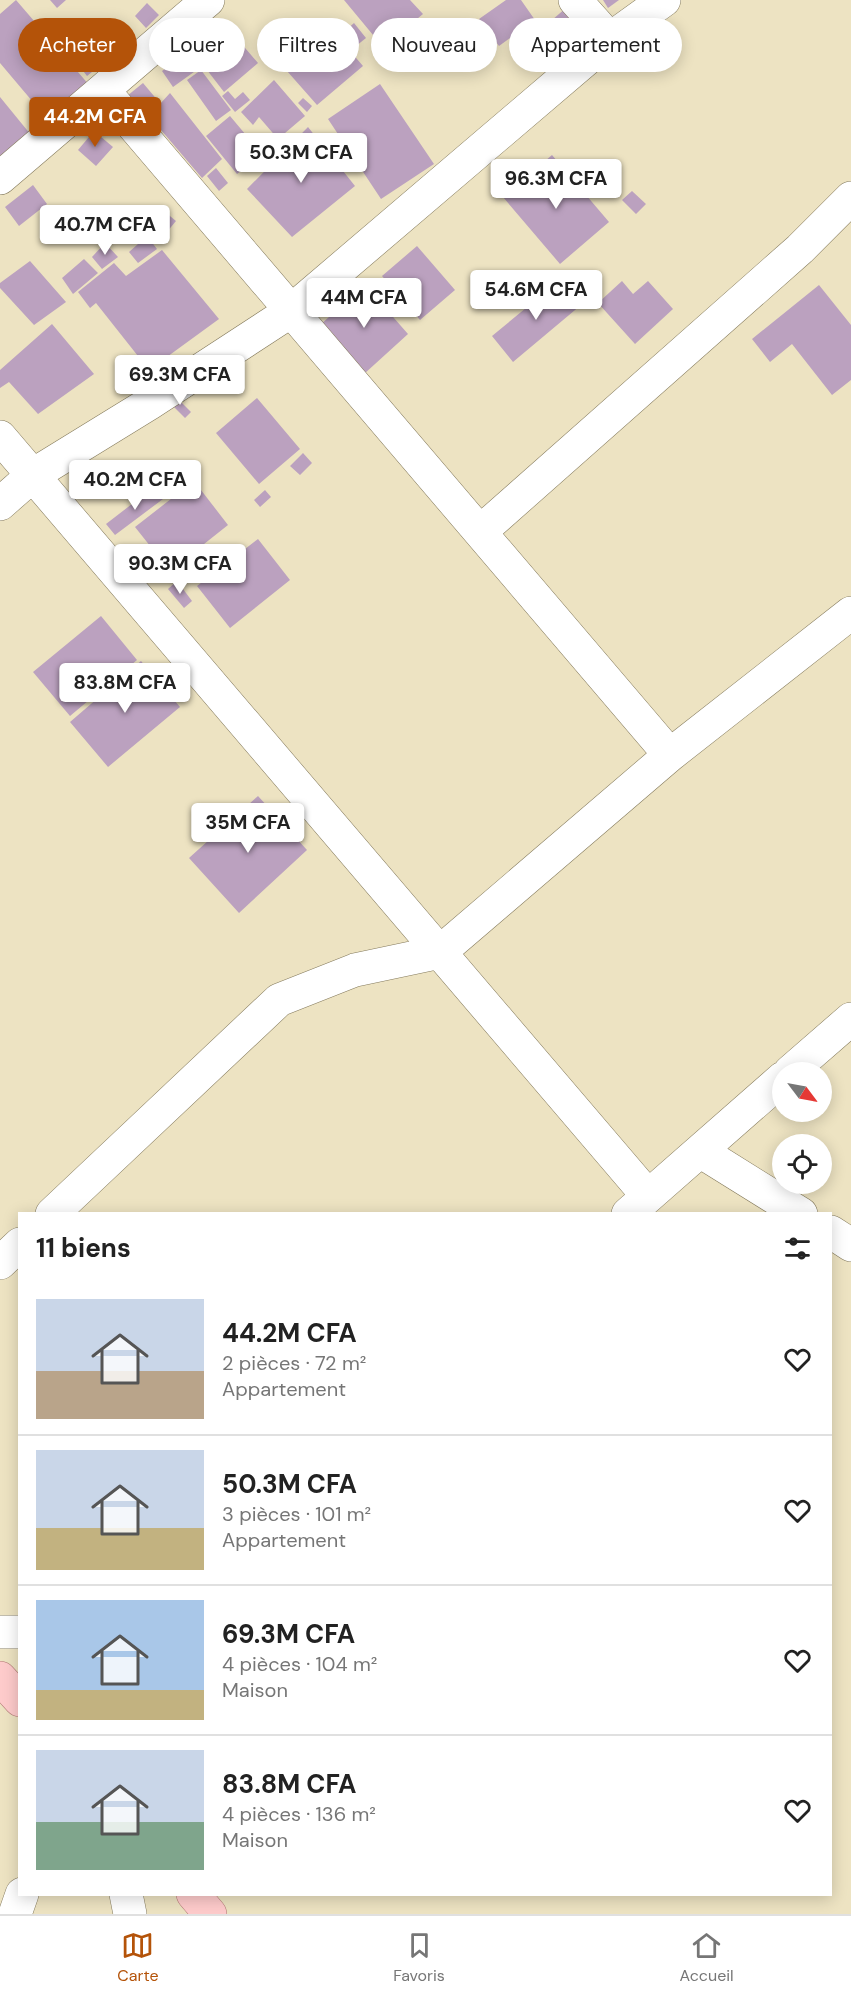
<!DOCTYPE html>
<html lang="fr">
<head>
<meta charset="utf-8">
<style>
	:root { --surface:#fff; --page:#f6f6f6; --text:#222; --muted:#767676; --line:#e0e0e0; --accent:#b45309 }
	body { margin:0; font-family:"DM Sans",sans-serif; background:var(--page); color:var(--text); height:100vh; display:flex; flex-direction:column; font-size:22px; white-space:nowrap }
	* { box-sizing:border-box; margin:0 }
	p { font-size:20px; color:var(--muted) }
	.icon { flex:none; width:33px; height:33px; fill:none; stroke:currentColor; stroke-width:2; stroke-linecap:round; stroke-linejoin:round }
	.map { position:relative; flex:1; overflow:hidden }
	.panel { position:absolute; left:18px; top:1212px; width:814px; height:684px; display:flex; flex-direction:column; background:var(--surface); border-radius:0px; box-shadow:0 3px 15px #0003 }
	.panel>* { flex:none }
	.banner { position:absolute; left:18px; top:18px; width:816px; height:54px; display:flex; gap:12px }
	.needle { width:39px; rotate:122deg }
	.tools { position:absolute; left:772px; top:1062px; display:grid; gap:12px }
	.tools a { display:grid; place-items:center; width:60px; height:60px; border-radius:50%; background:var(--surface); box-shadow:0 3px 15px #0003; font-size:30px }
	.price { position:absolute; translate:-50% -51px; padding:0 14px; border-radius:6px; background:#fff; color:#222; font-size:20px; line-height:39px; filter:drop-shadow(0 2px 3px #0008) }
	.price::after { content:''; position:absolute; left:50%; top:36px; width:18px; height:14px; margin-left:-9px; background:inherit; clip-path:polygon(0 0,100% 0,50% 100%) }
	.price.on { background:var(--accent); color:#fff }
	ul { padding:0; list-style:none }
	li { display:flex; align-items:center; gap:18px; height:150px; padding:0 18px }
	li+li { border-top:2px solid var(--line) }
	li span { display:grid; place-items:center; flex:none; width:168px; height:120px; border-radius:0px; color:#555 }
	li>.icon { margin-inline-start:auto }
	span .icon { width:72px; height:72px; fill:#fffc; stroke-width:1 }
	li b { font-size:26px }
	h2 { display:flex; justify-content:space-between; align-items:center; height:72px; padding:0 18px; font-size:26px }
	.tag { padding:0 21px; border-radius:27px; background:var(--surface); box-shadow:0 3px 15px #0003; font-size:21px; line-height:54px }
	.tag.on { background:var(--accent); color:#fff }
	.tab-bar { display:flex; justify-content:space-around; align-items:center; height:84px; border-top:2px solid var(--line); background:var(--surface); font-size:16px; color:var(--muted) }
	.tab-bar a { display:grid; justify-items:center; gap:3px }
	.tab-bar .on { color:var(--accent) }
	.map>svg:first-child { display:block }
	.building { fill:#bba1bf }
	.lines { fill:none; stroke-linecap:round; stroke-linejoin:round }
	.minor-casing { stroke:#847a5c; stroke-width:34 }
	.major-casing { stroke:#b27a75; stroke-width:34 }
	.minor { stroke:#fff; stroke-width:33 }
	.major { stroke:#fecbcb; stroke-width:33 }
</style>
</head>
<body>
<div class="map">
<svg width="851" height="1914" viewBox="0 0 851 1914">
	<rect width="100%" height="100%" fill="#ede3c2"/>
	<path class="building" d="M16 0 90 86 49 121 0 63V14Z
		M50 0H66L57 8Z
		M344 0H410L423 14 383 47Z
		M506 0H521L535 20 499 46 479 19Z
		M603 0H619L608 8Z
		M574 1 594 25 556 56 537 33Z
		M147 3 159 15 146 28 135 16Z
		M222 21 258 63 224 92 207 70 232 51 214 28Z
		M354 23 366 38 356 46 345 31Z
		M118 29 128 43 87 76 77 63Z
		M333 31 363 66 317 105 287 71Z
		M207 38 219 54 173 87 162 71Z
		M201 70 231 110 216 121 187 80Z
		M274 80 305 116 278 139 259 117 253 125 241 112Z
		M143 83 159 102 141 115 127 96Z
		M380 84 434 164 381 199 328 119Z
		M228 91 235 99 243 92 250 100 235 112 222 96Z
		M170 93 222 159 202 178 149 116Z
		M0 97 31 135 2 158 0 155Z
		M303 98 312 106 307 112 298 103Z
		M230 116 262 154 237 174 206 136Z
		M308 127 355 186 292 237 247 189Z
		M94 131 113 147 96 166 78 150Z
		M552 155 609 222 560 264 503 197Z
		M216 168 228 183 219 191 207 176Z
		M33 185 47 204 19 226 5 207Z
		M632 191 646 204 636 214 622 200Z
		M159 207 176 221 161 239 143 224Z
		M147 236 157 249 138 263 129 252Z
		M105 243 118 257 102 269 92 257Z
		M417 246 455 290 420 320 382 276Z
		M162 250 219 319 149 370 96 303 90 308 78 292 114 263 126 276Z
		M84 259 98 273 73 294 62 278Z
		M30 261 66 302 34 325 0 288V283Z
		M560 280 581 305 513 362 492 336Z
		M622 281 633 294 648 281 673 309 635 344 598 303Z
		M365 285 408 334 364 374 320 325Z
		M819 285 851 325V380L832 395 792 344 770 362 752 339Z
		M52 324 94 374 38 414 9 382 0 388V370Z
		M174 395 191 412 185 418 168 401Z
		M257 398 300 449 259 484 216 433Z
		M303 453 312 463 300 475 290 466Z
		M194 481 228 525 170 571 135 527Z
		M154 487 163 499 115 535 106 524Z
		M265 490 271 497 260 507 254 500Z
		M258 539 290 580 230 628 197 586Z
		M177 581 192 601 184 608 168 589Z
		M101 616 137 660 70 716 33 672Z
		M141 661 180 707 108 767 70 722Z
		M258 796 307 850 239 913 189 858Z"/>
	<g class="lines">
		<defs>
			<path id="minor" d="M575 0 610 39
				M103 90 670 755
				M0 178 208 0
				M0 437 648 1196
				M0 504 33 475 150 403 291 311 610 39 664 0
				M480 532 800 249 851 198
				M790 1072 851 1019
				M700 1151 801 1214
				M52 1214 279 1000 355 970 440 952 670 755 851 613
				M628 1214 783 1078
				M831 1232 851 1245
				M0 1263 20 1244
				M0 1632H20
				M126 1894 130 1914
				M15 1914 22 1894"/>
			<path id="major" d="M0 1678 20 1700
				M193 1894 210 1914"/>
		</defs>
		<use href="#minor" class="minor-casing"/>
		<use href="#major" class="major-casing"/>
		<use href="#minor" class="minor"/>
		<use href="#major" class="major"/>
	</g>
</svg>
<div class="tools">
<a><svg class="needle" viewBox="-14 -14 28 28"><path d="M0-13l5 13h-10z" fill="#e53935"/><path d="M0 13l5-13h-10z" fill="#767676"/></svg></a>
<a><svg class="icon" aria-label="locate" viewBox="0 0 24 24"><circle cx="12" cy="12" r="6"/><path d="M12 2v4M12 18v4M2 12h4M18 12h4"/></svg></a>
</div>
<b class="price on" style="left:95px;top:148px">44.2M CFA</b>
<b class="price" style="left:301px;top:184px">50.3M CFA</b>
<b class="price" style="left:556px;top:210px">96.3M CFA</b>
<b class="price" style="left:105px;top:256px">40.7M CFA</b>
<b class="price" style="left:536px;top:321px">54.6M CFA</b>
<b class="price" style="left:364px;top:329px">44M CFA</b>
<b class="price" style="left:180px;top:406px">69.3M CFA</b>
<b class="price" style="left:135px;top:511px">40.2M CFA</b>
<b class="price" style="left:180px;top:595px">90.3M CFA</b>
<b class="price" style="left:125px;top:714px">83.8M CFA</b>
<b class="price" style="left:248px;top:854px">35M CFA</b>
<div class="banner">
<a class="tag on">Acheter</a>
<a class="tag">Louer</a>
<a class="tag">Filtres</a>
<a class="tag">Nouveau</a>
<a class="tag">Appartement</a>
</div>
<section class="panel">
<h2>11 biens<svg class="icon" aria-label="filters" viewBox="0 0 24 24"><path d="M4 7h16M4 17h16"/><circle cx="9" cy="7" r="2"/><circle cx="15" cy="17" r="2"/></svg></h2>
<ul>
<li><span style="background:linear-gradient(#c9d6e8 60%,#b9a48a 0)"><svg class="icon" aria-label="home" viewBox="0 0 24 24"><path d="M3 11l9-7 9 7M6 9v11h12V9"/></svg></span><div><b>44.2M CFA</b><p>2 pièces · 72 m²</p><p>Appartement</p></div><svg class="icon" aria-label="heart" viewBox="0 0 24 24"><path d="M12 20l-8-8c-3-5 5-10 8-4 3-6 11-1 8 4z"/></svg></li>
<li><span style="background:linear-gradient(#c9d6e8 65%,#c2b280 0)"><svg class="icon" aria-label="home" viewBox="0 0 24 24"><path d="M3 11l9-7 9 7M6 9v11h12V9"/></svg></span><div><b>50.3M CFA</b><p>3 pièces · 101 m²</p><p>Appartement</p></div><svg class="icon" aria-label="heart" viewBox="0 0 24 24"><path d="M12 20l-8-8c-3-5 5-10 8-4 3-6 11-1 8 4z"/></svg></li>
<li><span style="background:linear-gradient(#a9c7e8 75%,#c2b280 0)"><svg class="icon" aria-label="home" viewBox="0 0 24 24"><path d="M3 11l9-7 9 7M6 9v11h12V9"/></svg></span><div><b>69.3M CFA</b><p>4 pièces · 104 m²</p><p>Maison</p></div><svg class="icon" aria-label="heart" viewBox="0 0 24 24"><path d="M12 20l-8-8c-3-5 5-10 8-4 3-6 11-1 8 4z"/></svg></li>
<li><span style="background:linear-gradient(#c9d6e8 60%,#7fa58c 0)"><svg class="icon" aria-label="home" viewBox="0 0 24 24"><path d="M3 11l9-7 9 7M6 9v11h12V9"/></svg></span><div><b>83.8M CFA</b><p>4 pièces · 136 m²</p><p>Maison</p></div><svg class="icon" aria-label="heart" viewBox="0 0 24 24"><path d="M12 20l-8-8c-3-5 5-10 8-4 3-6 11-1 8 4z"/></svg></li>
</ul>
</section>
</div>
<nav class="tab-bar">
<a class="on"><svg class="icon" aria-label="map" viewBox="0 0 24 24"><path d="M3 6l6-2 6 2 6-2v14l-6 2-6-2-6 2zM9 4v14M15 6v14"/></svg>Carte</a>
<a><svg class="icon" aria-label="saved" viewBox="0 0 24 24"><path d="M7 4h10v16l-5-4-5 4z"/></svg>Favoris</a>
<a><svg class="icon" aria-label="home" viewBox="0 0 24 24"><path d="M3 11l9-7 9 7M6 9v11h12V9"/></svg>Accueil</a>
</nav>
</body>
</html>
